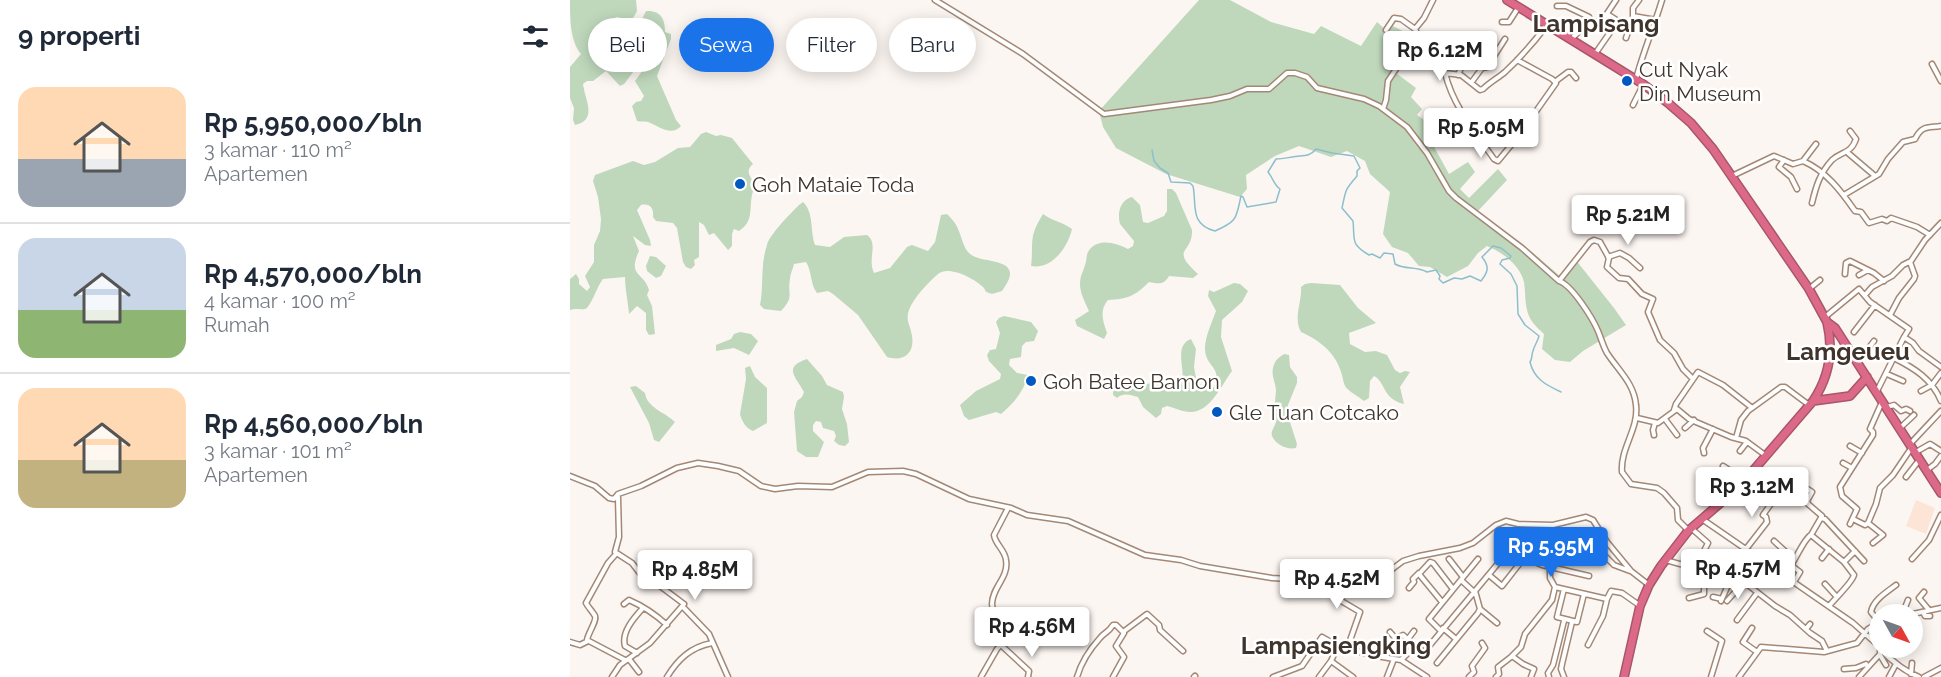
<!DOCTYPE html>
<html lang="id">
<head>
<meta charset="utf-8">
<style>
	:root { --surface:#fff; --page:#f2f2f3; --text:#1f2937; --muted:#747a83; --line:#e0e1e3; --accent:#1a73e8 }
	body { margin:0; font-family:Raleway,sans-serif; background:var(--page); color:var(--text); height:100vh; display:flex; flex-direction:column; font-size:22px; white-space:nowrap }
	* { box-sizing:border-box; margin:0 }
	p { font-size:20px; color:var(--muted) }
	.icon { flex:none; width:33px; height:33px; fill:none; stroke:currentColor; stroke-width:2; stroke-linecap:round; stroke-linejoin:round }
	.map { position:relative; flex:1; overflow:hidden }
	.drawer { display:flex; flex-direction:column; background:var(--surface); width:570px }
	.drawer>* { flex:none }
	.top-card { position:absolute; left:18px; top:18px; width:570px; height:54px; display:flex; gap:12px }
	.needle { width:39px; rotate:130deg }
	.buttons { position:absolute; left:1299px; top:604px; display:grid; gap:12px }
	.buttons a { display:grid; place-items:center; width:54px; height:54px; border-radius:50%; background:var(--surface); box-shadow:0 3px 15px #0003; font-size:30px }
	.price { position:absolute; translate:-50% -51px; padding:0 14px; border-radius:6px; background:#fff; color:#222; font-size:20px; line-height:39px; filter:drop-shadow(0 2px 3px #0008) }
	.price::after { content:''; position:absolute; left:50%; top:36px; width:18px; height:14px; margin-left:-9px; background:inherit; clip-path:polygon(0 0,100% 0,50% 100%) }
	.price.selected { background:var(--accent); color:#fff }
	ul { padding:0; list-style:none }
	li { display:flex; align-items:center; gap:18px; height:150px; padding:0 18px }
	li+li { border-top:2px solid var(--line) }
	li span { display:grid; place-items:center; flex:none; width:168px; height:120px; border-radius:18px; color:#555 }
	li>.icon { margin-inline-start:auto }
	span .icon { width:72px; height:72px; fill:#fffc; stroke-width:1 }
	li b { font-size:26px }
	h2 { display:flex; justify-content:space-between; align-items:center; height:72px; padding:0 18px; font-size:26px }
	.pill { padding:0 21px; border-radius:27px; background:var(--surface); box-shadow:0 3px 15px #0003; font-size:21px; line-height:54px }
	.pill.selected { background:var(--accent); color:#fff }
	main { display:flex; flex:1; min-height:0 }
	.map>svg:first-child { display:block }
	.built { fill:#fce5d7 }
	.green { fill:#bfd8bc }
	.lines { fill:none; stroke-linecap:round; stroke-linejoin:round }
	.stream { stroke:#8cbfcc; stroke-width:1.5 }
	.minor-casing { stroke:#a38876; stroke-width:7 }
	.highway-casing { stroke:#a65769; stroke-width:10 }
	.minor { stroke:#fff; stroke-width:4 }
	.highway { stroke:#dd6989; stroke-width:7 }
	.poi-dot { fill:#0058c1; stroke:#fff; stroke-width:2 }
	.labels { text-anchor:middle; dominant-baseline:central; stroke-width:5; stroke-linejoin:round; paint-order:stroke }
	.poi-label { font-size:21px; fill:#40352d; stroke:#fff; text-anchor:start }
	.quarter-label { font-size:24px; font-weight:bold; fill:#40352d; stroke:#fff }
</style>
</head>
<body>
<main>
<section class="drawer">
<h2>9 properti<svg class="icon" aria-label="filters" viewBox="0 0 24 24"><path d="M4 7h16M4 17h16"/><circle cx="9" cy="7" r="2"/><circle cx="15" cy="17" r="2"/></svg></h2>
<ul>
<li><span style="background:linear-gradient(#ffd9b3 60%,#9aa5b1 0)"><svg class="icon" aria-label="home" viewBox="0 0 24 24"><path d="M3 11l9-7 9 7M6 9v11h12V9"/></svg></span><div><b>Rp 5,950,000/bln</b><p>3 kamar · 110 m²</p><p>Apartemen</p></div></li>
<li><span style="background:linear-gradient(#c9d6e8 60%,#8fb573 0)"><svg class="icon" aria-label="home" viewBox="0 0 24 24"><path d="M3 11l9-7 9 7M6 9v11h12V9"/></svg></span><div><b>Rp 4,570,000/bln</b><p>4 kamar · 100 m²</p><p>Rumah</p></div></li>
<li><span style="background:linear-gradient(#ffd9b3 60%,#c2b280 0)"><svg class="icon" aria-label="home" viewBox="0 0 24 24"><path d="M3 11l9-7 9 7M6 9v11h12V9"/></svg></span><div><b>Rp 4,560,000/bln</b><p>3 kamar · 101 m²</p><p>Apartemen</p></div></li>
</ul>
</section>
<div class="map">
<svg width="1371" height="677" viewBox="0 0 1371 677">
	<rect width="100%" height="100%" fill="#fcf6f2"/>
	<path class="built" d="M1346 500 1365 508 1356 534 1336 526Z"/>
	<path class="green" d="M0 0H66L67 11 62 20 46 17 26 45 27 61 45 60 69 32 71 21 76 11C91 10 95 19 95 32L101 34V39L87 76 106 120 111 126C101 137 89 126 78 122 74 121 71 122 67 121L62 106 66 102 71 101 74 96 65 81 75 67 78 56 74 58 54 84 50 86 36 71 23 81H17L13 84C15 100 28 120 5 125L3 120 4 108 0 98V67L11 54C0 41 0 19 0 0Z
		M629 0H660L701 22 744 34 751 26 791 46 807 22 818 32 823 26 846 38 826 73 846 88 841 97 852 109 847 115 866 128 857 134 879 174 898 162 905 172 890 189 899 198 928 169 937 180 908 211 954 245 991 277 1005 259 1044 308 1056 325 1013 351 1000 362 985 360 972 349 974 334C970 330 964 325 961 320 954 308 956 295 954 282 950 265 932 252 917 246L908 253 898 266 877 277 860 267 849 266 838 253 822 247 813 234 820 192 800 174 795 161 777 151 761 157 729 146 705 156 676 175 677 189 670 197 596 174 546 148 533 127 529 111Z
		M136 132 146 136 151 135 162 138 183 164C173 173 183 176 184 186 185 191 183 190 182 195 179 210 184 221 169 231L164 229 162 234V246L158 250 144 233 139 235 134 225 129 222V257L124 260 125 265 121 269 116 267 113 262 107 228 103 223 86 221 83 217C84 208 80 203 71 205L67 210 80 240 81 246 75 245 63 236 69 251C57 277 74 272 79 290L77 295 82 306 85 334 79 335 76 330V313L67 306 59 314C58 301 55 289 55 277L33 279C27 286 21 307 15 309 10 310 5 308 0 310V279L6 274 9 279V284L17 291 20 287 15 276 24 262V245L30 231 31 219 28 197 23 181 25 175 63 161 74 165 85 162 108 148 120 147 131 134Z
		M597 189H602L606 193 622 230C623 254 599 248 628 274L623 278 599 276C594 285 589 284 579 282 565 296 558 299 538 300 529 310 533 322 537 333L534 339 507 326 505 320 519 311C515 302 510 293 510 284 510 276 513 272 515 265 517 261 516 255 518 252 527 237 546 243 558 249L563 246 564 241 550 224C547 213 550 200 562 197L570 205 573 222 578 223 594 216 597 211Z
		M233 202C244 212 240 231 245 245L260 247 274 237 297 235C309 244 297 258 304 273L320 268 337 247 342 245 358 251 365 242 371 215 377 214C381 218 386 223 388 229 392 237 393 248 400 254 414 265 458 256 432 291 428 292 423 295 419 293 413 291 417 291 413 287 404 278 378 265 368 274 358 283 344 297 339 310 335 321 341 326 342 336 345 354 333 362 317 357L288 315 263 294 258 291 247 293C240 284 242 271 236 262L224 264C223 269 220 274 220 279 217 295 225 296 211 311L194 309 190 305C194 286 190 265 197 245 199 235 221 213 229 205Z
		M473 214C482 221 493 222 502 229 498 247 482 270 461 266 464 241 458 238 473 214Z
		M80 256 86 257 96 266 91 276 86 278 77 271 76 266Z
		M664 283 670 284 678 291 672 302 652 320 651 337 662 371C652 384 640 413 620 412 613 412 605 408 597 406L592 408 591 414 586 418 573 407 568 397C560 395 554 392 547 398L543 395V390L552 384 569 387 580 383H586L608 389C621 377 600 347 621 339L626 349 624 367 626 378 633 388 639 390 644 387C653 366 635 368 635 348 635 337 642 322 646 311L638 296 639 290 644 292Z
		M741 283 770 285 788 308 806 323 779 333 780 344 795 352 806 351 817 355 825 370 830 373 835 371 840 372 830 387 834 404C812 399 816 382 804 376L800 381 799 398 794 401C788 396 778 391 775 386 773 382 773 377 771 372 765 352 749 340 731 332 723 318 732 303 731 287L735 284Z
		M434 316 461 322 468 331 464 341 456 342 452 346 451 357 440 359 439 365 447 373 458 375C454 391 444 403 431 414L426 412 399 420 394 416 390 405 406 391 430 379 431 374 419 361 417 355 420 350 426 349 430 333 426 322 429 318Z
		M170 332 181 334 188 341 179 355 164 348 146 351V345L161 339 164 334Z
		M714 354 719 355 720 367 727 377V383L718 405V411L720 422 727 444 726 448C717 450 706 445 702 436 700 430 707 425 706 419 704 409 705 401 706 391 706 383 701 376 703 368 705 360 708 358 714 354Z
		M237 359 252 376 257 385 273 392 274 397 272 409 277 424 279 442 275 446 269 445 264 441 266 436 264 431 253 428 251 422 246 421 243 425V431L254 442 248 457H236L227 451 224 412 227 401 232 397 234 392C225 376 213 367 237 359Z
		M180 366 185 377 197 388V423L183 431C176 428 172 422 170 414L176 379 175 368Z
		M66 386 75 393C77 408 95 412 105 422L89 442 84 440 79 423 60 387Z"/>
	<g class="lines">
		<path class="stream" d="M582 150 584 161 590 168 598 173 601 182 620 183 623 186C627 205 619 224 645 231 668 221 666 218 671 196L673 197 677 207 706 202 710 189C704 185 703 178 698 172L706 159C712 159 716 158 722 157 732 155 739 158 746 149L762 153 784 156 790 168 787 171V176C775 190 776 189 772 208L783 221C785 240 780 244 799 255L802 254 810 258 814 253 823 254 825 264C835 270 847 266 857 272L866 270 870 276 869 279 873 283 884 278 892 279 900 276 911 281C918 272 920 267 912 257L923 246 931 248 941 256 940 258 932 260 930 264 941 274 947 286 948 314 955 325 969 336C968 341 964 346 963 351 961 355 963 358 960 362 964 379 976 385 991 392"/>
		<defs>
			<path id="minor" d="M365 0 453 54 534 114 641 100 660 96 677 89H699L717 73H725L737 77 747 88 794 99 809 106 837 127 857 153 879 191 886 198 952 248 989 281C1002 285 1023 319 1028 331 1031 338 1033 346 1037 353 1048 370 1064 383 1066 405 1069 429 1050 448 1052 472L1061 484 1087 488 1094 493 1107 508 1108 520 1118 530
				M863 0 854 18 845 29C851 44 866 58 875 73L891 75 910 90 913 89C920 82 928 78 935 72 951 57 964 42 977 25
				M1069 0 1063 8V16L1086 20
				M987 6H996L1019 17 1022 24
				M932 22H939L948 8
				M816 30 824 18 831 19 845 29
				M1056 38C1059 30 1059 24 1064 17
				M1001 39 1011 30 1034 18 1046 0
				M1025 54 1048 21 1037 14
				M1362 64 1371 81
				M875 73C883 106 905 132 924 159L928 161 942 144 946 133 962 117 986 83 982 79 947 60
				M888 75 896 56 905 45
				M1066 79C1073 52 1084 27 1092 0
				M986 81 998 72H1001L1006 78
				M901 83 912 68 917 67 935 39
				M1063 105 1073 85
				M813 109 816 100 818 81 848 36
				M1278 153 1305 176
				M1214 160 1209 167 1221 177 1227 189
				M1233 161 1246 144
				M1162 176 1204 156 1223 164 1233 161C1256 171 1271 191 1285 211L1291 212 1299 223 1312 219 1317 221 1321 218 1347 227 1360 235
				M1274 195 1309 174 1318 159 1333 142 1345 139C1352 125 1358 128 1371 126
				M1242 203C1246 186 1250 173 1262 160 1272 151 1281 154 1286 139L1280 131
				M1038 257 1050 253 1059 258 1070 268
				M1275 274 1276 263 1280 261 1304 273 1314 281
				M1289 275 1298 270
				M989 281 1020 242 1024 240 1030 242 1039 258 1037 267 1049 278 1058 279 1072 294 1083 299 1078 312 1090 340 1104 353 1113 369 1123 379
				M1239 289 1250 280
				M1295 295 1302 287 1322 276 1333 265 1341 261 1355 240 1371 223
				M1320 315 1329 298 1344 279 1345 276 1340 262
				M1255 317 1289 289 1300 302 1339 329 1334 337
				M1284 332 1305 305
				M1324 358C1344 368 1362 379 1371 401
				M1288 362 1304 341
				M1317 374 1333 381
				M1307 391 1334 337 1343 343 1349 351 1371 367
				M1351 391 1362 385 1371 373
				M1317 407 1324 405 1331 411 1336 409 1340 411
				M1104 410 1106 404 1128 372 1153 385 1181 407
				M1067 418 1088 423 1107 409 1119 419 1161 437 1176 441 1195 455
				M1095 419 1107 435
				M1115 428 1124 420
				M1330 428 1344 415
				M1084 435 1083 430 1085 423
				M1166 438 1171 420 1178 411 1211 387H1215L1239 405
				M1341 443 1371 411
				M1280 446 1292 453
				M1170 451 1177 442
				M1346 452 1360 444 1371 451
				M1134 453 1133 448 1143 429
				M1273 463 1282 468
				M1153 466 1162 472 1171 484
				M1187 467 1198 476 1212 483H1215L1218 479H1222L1242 492 1237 501 1238 504 1252 516 1241 535 1274 562 1284 575C1282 583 1266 597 1259 606
				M1357 470 1365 464 1371 456
				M0 476 25 486 39 498 44 499 48 494 71 486 107 468 128 463 148 466 169 471 191 486 205 489 228 486 262 487 298 472 333 471 346 474 399 499 441 508 457 515 498 521 575 555 611 560 630 566 702 578 734 580 760 584 803 578 817 573 833 561 849 556 890 548 903 543 926 525 936 521 948 524 983 525 1016 517 1023 520 1037 542 1061 571 1079 585
				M1336 477 1350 459
				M1251 518 1255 519 1294 561
				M1132 519 1283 623 1310 647
				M1283 519 1295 525 1298 523
				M1280 524 1287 509 1272 496 1270 487 1303 435V432L1300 429 1312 402
				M1121 528 1138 543 1134 551 1145 562 1151 564 1205 606 1220 615 1240 633 1252 641 1257 651
				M1303 543 1313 535 1298 523 1306 504 1310 488 1323 475 1342 447
				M975 544 978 531
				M1176 549 1197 522 1196 517 1193 515 1205 498
				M46 554 38 563 16 603C18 607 23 612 25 616 27 621 18 633 17 640L55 660
				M1023 555 1032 553 1044 565 1060 571
				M1252 558 1259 549
				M879 559 893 577
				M967 559V563L972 565 1019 576
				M1342 559 1359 540 1371 515
				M1096 560C1113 565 1130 571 1147 564
				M1274 562 1285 551
				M980 567V578L985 587 1037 599 1041 591 1052 593 1069 605
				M1203 568 1216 552 1204 541
				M1192 570 1197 564
				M919 575 932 586 954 558 967 559 972 543 1021 557
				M1143 575 1159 581
				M891 580 904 592
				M1171 580 1187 557
				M1224 582 1230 572 1222 566V564C1227 556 1235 538 1241 535
				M760 584 757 588 763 596 790 612 777 649
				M1255 584 1266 596
				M839 588 844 582 843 579 849 573
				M994 589 987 617 1007 622 1014 594
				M1354 592 1349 598 1359 610
				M1143 597 1152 599
				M1119 598 1134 594V567
				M1151 601 1163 574
				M1157 601 1174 582
				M872 602 849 574 860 562 863 563 883 589
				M54 604 59 600C73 606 86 615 97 625
				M113 607 139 634 158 677
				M910 609 927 623
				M1353 612 1355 616H1360
				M1332 615 1338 600
				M1338 615 1371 608
				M1167 620 1187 593
				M1309 622 1301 612C1303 600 1317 592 1326 585
				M873 628 886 639
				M1182 628 1173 642 1187 652
				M1236 629 1240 624
				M871 631 859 619 908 559
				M1137 631 1152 641 1141 677
				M553 632 577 614 589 625 590 630 613 651
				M820 632 826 639 833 635 845 646
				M838 639 844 631
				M0 642 10 645 18 641
				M1018 645 1033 616 1037 599
				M432 646 459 671 458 677
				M1311 650C1322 661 1334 671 1349 677
				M67 653 55 646C51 632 64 618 73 608
				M1310 655 1316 665
				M942 656 953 664 964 669 961 677
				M59 659 69 672
				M824 659 831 660 857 677
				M831 660 845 646 852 651H855L940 549H942L954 558
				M761 661 783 677
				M867 663 908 613 910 609 905 591
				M1274 669 1286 668 1296 664 1298 667
				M1341 674 1342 663
				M42 677 50 665 80 643 114 604 90 586 72 576 62 563 45 552 49 537 48 497
				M97 677C108 659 121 647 142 643
				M411 677 427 649 438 637C435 626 422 616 422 604 422 587 439 578 436 560 435 550 425 544 424 535L438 508
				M507 677C511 663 520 649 530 638 535 632 538 633 543 625H546L554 633 546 646 554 657 543 677
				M624 677 625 676
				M703 677 732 666 752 637 768 646 801 655 824 659 817 677
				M749 677 761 661 768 646
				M899 677 904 672 902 666 915 648 912 643
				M926 677 929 674 928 667 941 657 951 647 955 634 982 600 985 587
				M979 677 978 673 983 665 994 621
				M994 677 991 669 992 664 1002 622
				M1169 677 1191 647 1254 652 1287 643 1298 629 1310 622
				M1289 677 1310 654V649
				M1319 677 1326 664
				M1354 677 1371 668"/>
			<path id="highway" d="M937 0 1073 84 1098 103 1121 123 1143 149 1239 289 1257 322 1265 328 1371 493
				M1243 401 1280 396 1297 377
				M1054 677 1070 606 1079 585 1091 566 1118 531 1169 487 1243 401C1259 377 1264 351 1257 322"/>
		</defs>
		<use href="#minor" class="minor-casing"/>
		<use href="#highway" class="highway-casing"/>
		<use href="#minor" class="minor"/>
		<use href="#highway" class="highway"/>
	</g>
	<g class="poi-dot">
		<circle cx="1057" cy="81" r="6"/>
		<circle cx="170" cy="184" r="6"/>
		<circle cx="461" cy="381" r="6"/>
		<circle cx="647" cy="412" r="6"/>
	</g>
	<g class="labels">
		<g class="poi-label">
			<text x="1069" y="69">Cut Nyak<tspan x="1069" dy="24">Din Museum</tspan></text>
			<text x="182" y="184">Goh Mataie Toda</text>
			<text x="473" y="381">Goh Batee Bamon</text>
			<text x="659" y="412">Gle Tuan Cotcako</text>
		</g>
		<g class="quarter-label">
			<text x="1026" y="23">Lampisang</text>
			<text x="1278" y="351">Lamgeueu</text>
			<text x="766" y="645">Lampasiengking</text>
		</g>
	</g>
</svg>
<div class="buttons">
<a><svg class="needle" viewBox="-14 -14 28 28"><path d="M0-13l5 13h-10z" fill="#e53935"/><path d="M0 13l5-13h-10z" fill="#747a83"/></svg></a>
</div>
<b class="price" style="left:870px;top:82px">Rp 6.12M</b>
<b class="price" style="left:911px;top:159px">Rp 5.05M</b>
<b class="price" style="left:1058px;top:246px">Rp 5.21M</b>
<b class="price" style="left:1182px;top:518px">Rp 3.12M</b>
<b class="price selected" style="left:981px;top:578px">Rp 5.95M</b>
<b class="price" style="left:1168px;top:600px">Rp 4.57M</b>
<b class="price" style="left:125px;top:601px">Rp 4.85M</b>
<b class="price" style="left:767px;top:610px">Rp 4.52M</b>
<b class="price" style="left:462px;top:658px">Rp 4.56M</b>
<div class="top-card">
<a class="pill">Beli</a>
<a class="pill selected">Sewa</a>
<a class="pill">Filter</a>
<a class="pill">Baru</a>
</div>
</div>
</main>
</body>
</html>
